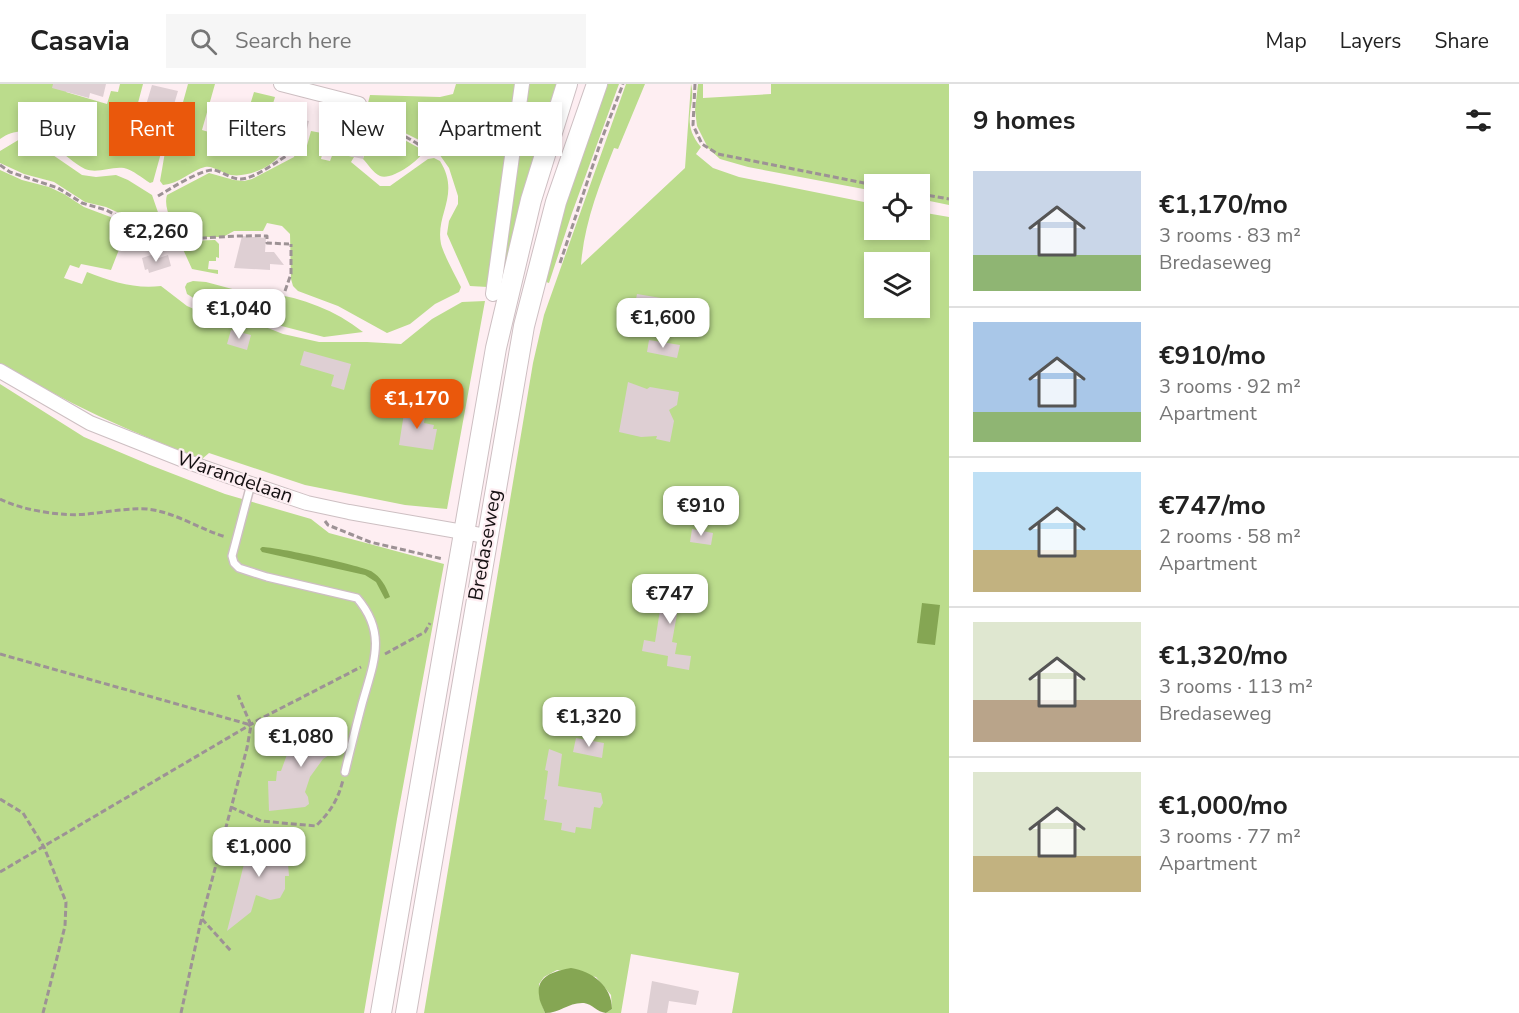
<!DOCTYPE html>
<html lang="en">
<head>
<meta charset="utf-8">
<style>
	:root { --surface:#fff; --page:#f6f6f6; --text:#222; --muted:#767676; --line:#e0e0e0; --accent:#ea580c }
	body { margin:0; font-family:"Nunito Sans",sans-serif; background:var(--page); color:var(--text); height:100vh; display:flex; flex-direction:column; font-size:22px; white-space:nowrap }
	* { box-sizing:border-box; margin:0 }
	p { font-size:20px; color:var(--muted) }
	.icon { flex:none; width:33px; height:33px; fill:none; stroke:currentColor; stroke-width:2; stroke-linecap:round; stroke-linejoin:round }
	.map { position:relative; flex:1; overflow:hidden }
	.drawer { display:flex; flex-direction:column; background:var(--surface); width:570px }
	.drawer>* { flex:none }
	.guide { position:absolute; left:18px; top:18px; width:570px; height:54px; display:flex; gap:12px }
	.tools { position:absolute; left:864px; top:90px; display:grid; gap:12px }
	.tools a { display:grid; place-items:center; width:66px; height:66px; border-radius:0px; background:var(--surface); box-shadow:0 3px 9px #0003; font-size:30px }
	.price { position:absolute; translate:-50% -51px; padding:0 14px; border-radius:12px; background:#fff; color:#222; font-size:20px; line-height:39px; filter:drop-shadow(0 2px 3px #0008) }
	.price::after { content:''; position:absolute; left:50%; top:36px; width:18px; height:14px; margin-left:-9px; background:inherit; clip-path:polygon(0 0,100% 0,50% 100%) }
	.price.current { background:var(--accent); color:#fff }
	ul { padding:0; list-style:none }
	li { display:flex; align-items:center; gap:18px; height:150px; padding:0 24px }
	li+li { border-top:2px solid var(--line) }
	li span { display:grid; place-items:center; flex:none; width:168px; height:120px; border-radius:0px; color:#555 }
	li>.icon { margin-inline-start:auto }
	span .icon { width:72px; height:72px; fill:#fffc; stroke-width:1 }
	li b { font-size:26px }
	h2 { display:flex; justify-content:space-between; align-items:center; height:72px; padding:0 24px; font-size:26px }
	.pill { padding:0 21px; border-radius:0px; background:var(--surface); box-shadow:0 3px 9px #0003; font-size:21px; line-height:54px }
	.pill.current { background:var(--accent); color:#fff }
	header { display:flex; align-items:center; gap:36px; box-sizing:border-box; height:84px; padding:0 30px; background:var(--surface); border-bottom:2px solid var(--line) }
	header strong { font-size:28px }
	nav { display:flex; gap:33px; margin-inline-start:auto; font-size:21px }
	.search { width:420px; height:54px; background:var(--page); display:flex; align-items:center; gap:15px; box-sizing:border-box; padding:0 21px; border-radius:0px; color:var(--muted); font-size:22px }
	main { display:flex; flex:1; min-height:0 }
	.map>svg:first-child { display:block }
	.green { fill:#bbdc8c; fill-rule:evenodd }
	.water { fill:#85a653 }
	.building { fill:#decfd3 }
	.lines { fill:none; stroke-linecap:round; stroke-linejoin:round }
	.lane-casing { stroke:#cdbfc2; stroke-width:10 }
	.street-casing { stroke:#cdbfc2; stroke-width:16 }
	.secondary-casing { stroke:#cdbfc2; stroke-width:22 }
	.path { stroke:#9d9295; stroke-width:3; stroke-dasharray:6 3; stroke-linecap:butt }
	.lane { stroke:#fff; stroke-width:7 }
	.street { stroke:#fff; stroke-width:14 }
	.secondary { stroke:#fff; stroke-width:20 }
	.labels { text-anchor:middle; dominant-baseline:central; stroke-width:4.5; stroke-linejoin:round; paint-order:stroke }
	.street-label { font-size:20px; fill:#161113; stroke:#feeef2 }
</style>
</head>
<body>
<header>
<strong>Casavia</strong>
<div class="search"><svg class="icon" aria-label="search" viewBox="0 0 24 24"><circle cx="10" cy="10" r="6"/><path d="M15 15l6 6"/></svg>Search here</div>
<nav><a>Map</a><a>Layers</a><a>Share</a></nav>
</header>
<main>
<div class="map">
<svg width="949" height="929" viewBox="0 0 949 929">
	<rect width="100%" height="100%" fill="#feeef2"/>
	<path class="green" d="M0 0H67L66 8 107 20 111 7 118 8 120 0H143L134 34 144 37 147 29 174 38 161 69 153 98 150 99C142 94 133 86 124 84 111 82 98 90 85 85 58 71 34 31 0 55Z
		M188 0H215L202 46 239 57 254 8 275 13 261 60 283 66C276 82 248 94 231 91 223 90 213 81 205 83 192 86 179 100 163 101L160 97 165 68 177 40Z
		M456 0H516L488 203 470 202 447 150 449 137 458 120V112L449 84 437 67 423 58 401 47 380 40 364 38 362 46 335 41 338 29 364 35 370 11 440 13 453 10Z
		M529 0H558L500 209Z
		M605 0H619L572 129 549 199 543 197 560 134Z
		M626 0H645L618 65 614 64C599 102 584 140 581 181L685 84 691 0C697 22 679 37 701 63L696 70 713 84 739 93 874 120V146H920V128L949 133V929H732L739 889 631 870 621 929H606L612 925 611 911 596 893 557 886 544 893 539 900V912L545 929H424L533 279 544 231ZM874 178H920V224H874Z
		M698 0H703V14L771 10V0H949V121L920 115V100H874V107L748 83 720 75 708 64 697 42 695 26Z
		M371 46C391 47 407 57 424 67 419 77 391 97 380 92 373 89 368 80 363 75Z
		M311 47 327 50 321 75 330 77 333 69 354 73 351 78 380 102H390L428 75 434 74 440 77C461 111 435 130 441 160 444 171 455 191 461 203L459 208 435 220 410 240 387 249 338 222 298 207 293 202 291 195 290 150 282 142 267 139 263 147H234L223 153H180C173 142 163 123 167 111L209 89 234 96 244 97 252 95 294 73 296 66 306 65Z
		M20 55 34 58 82 91 96 93 116 91 128 96 152 111 161 137 139 138 106 123 85 118 54 98 24 90 0 79V67Z
		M0 86 22 96 49 103 64 110 84 123 129 140 111 186 81 180 79 184 70 181 64 194 82 200 87 188C112 198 135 205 161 202L187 222 219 236 253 238 283 250 319 258H367L401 260 432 235 462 218 485 217 447 425 405 421 305 401 209 369 202 375C132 349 64 318 0 279Z
		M215 156 219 160V174L216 173V177H209L208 185 218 186V190L192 185 182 163V157Z
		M193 197 206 198 236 206 239 220 235 225C217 228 202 219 187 210L185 203 187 199Z
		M268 209C303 214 335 226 363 248L324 253 266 238 248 229 245 217 249 211Z
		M0 300 84 353 150 381 225 410 311 435 329 449 444 480 397 735 364 929H0Z"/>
	<path class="water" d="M262 463C277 463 358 481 371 487 381 493 386 502 390 513L385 515 376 498 365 491 262 468 260 465Z
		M922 519 940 521 935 561 917 559Z
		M571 884C592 887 612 902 612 925L606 929C597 928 592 920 584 919 569 918 560 929 545 929 543 923 539 917 539 911 536 891 556 887 571 884Z"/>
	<path class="building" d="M53 0H106L103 13 90 9 89 14 52 4Z
		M152 1 178 7 172 27 146 21Z
		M217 20 245 27 239 47 212 40Z
		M278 31 309 37 303 61 272 54Z
		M337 45 368 51 363 75 331 68Z
		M242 152 266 154 265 168H274L284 181 270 180V186L234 184Z
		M157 169 159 174 168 171 171 182 149 189 148 185 145 186 142 174Z
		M637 210 661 214V217L671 219 669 231 634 226Z
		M231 246 251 251 247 266 227 260Z
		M649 256 680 261 677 274 647 268Z
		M304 267 351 280 344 306 331 302 334 291 300 281Z
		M628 298 647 305 650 303 679 308 677 321 669 326 674 337 670 358 656 355 657 352 641 353 619 348Z
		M405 323 426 326 424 339 434 341 433 345H437L433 366 399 361Z
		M692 445 713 449 711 461 690 458Z
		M654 500 681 505V507L700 511 698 522 679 519 672 558 677 559 675 570 691 572 689 586 667 582 668 572 642 567 644 556 655 558 662 513 652 511Z
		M326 634 341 663 323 675 310 693 305 708 308 713 309 720 305 723 269 727 268 697H276L277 687H281L289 665 292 666 306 647 308 649Z
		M576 654 604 659 602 674 573 668Z
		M549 665 562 670 558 702 601 709 603 719 600 724 594 723 591 745 576 743 575 749 561 746 562 739 544 736 547 716 544 715 545 710 548 687 545 686Z
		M253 756 260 760H282L284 780H288L289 792H285V805L280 814 270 816 256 811 251 828 227 847 245 776 242 774Z
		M652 897 699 907 696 921 669 917 667 929H647Z"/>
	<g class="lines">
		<defs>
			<path id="lane" d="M251 400 232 472 234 479 239 484 267 493 357 514C388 550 373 580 362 620 356 643 350 666 345 688"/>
			<path id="street" d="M281 0 359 20
				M493 210 522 0
				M0 287 90 339 191 379 251 400 307 419 349 428 486 452"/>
			<path id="secondary" d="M381 929 496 264 531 116 567 0
				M406 929 524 242 556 118 597 0"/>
		</defs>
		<use href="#lane" class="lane-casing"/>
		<use href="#street" class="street-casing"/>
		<use href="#secondary" class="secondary-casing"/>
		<path class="path" d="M695 0 693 41 702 60 718 70 874 101
			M332 42 365 48 366 42C392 43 412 55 432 70
			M0 81 10 88 58 104 82 119 106 126 134 140 171 147
			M920 110 949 115
			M158 112C170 105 201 85 214 86 223 88 231 95 241 95 254 95 279 76 291 69L294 64
			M174 156C205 154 236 151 267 152V159L289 160
			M560 179 601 57 623 0
			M285 207 291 190V160
			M0 415C21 426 63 433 87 430 108 428 125 424 147 425 175 428 199 445 226 453
			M325 437 328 441 370 458 443 475
			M0 570 251 641
			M385 570 425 548 430 539
			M0 715 23 729 44 763 66 818 65 842 43 929
			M231 723 261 737 316 742C330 728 338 716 343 696
			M0 788 260 635 361 583
			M202 835 231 867
			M181 929 200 841 247 664 251 641 238 611"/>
		<use href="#lane" class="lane"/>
		<use href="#street" class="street"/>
		<use href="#secondary" class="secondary"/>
	</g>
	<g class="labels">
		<g class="street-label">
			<text transform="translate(235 393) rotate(19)">Warandelaan</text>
			<text transform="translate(485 461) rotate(-80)">Bredaseweg</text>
		</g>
	</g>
</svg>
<div class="tools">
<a><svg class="icon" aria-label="locate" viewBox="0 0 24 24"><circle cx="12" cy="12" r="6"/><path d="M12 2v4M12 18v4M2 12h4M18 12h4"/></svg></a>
<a><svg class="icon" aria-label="layers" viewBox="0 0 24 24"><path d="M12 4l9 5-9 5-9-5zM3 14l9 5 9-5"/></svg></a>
</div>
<b class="price" style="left:156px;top:179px">€2,260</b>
<b class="price" style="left:239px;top:256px">€1,040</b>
<b class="price" style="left:663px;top:265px">€1,600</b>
<b class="price current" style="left:417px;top:346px">€1,170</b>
<b class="price" style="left:701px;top:453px">€910</b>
<b class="price" style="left:670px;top:541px">€747</b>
<b class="price" style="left:589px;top:664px">€1,320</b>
<b class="price" style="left:301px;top:684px">€1,080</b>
<b class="price" style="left:259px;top:794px">€1,000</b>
<div class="guide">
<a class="pill">Buy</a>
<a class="pill current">Rent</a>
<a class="pill">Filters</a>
<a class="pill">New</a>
<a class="pill">Apartment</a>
</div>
</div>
<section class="drawer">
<h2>9 homes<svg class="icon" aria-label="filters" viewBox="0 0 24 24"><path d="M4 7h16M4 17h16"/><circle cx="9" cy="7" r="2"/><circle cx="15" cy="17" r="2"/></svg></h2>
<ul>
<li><span style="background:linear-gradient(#c9d6e8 70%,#8fb573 0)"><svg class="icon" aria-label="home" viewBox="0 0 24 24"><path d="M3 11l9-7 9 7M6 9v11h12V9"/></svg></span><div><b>€1,170/mo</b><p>3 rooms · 83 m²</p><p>Bredaseweg</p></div></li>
<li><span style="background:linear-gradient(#a9c7e8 75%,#8fb573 0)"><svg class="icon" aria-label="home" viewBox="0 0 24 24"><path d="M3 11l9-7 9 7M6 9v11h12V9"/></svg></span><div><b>€910/mo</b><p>3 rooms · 92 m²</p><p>Apartment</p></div></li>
<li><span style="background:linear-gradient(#bfe0f5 65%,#c2b280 0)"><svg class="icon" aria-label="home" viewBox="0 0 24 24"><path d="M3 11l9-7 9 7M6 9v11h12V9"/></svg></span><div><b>€747/mo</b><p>2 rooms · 58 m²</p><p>Apartment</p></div></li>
<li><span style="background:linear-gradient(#dfe7d0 65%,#b9a48a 0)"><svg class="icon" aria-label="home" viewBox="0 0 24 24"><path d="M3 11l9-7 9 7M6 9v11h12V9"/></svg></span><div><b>€1,320/mo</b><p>3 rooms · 113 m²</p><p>Bredaseweg</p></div></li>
<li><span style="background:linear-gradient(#dfe7d0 70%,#c2b280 0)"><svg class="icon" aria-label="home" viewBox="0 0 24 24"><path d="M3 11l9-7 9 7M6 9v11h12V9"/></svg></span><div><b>€1,000/mo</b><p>3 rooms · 77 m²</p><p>Apartment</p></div></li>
</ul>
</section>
</main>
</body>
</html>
